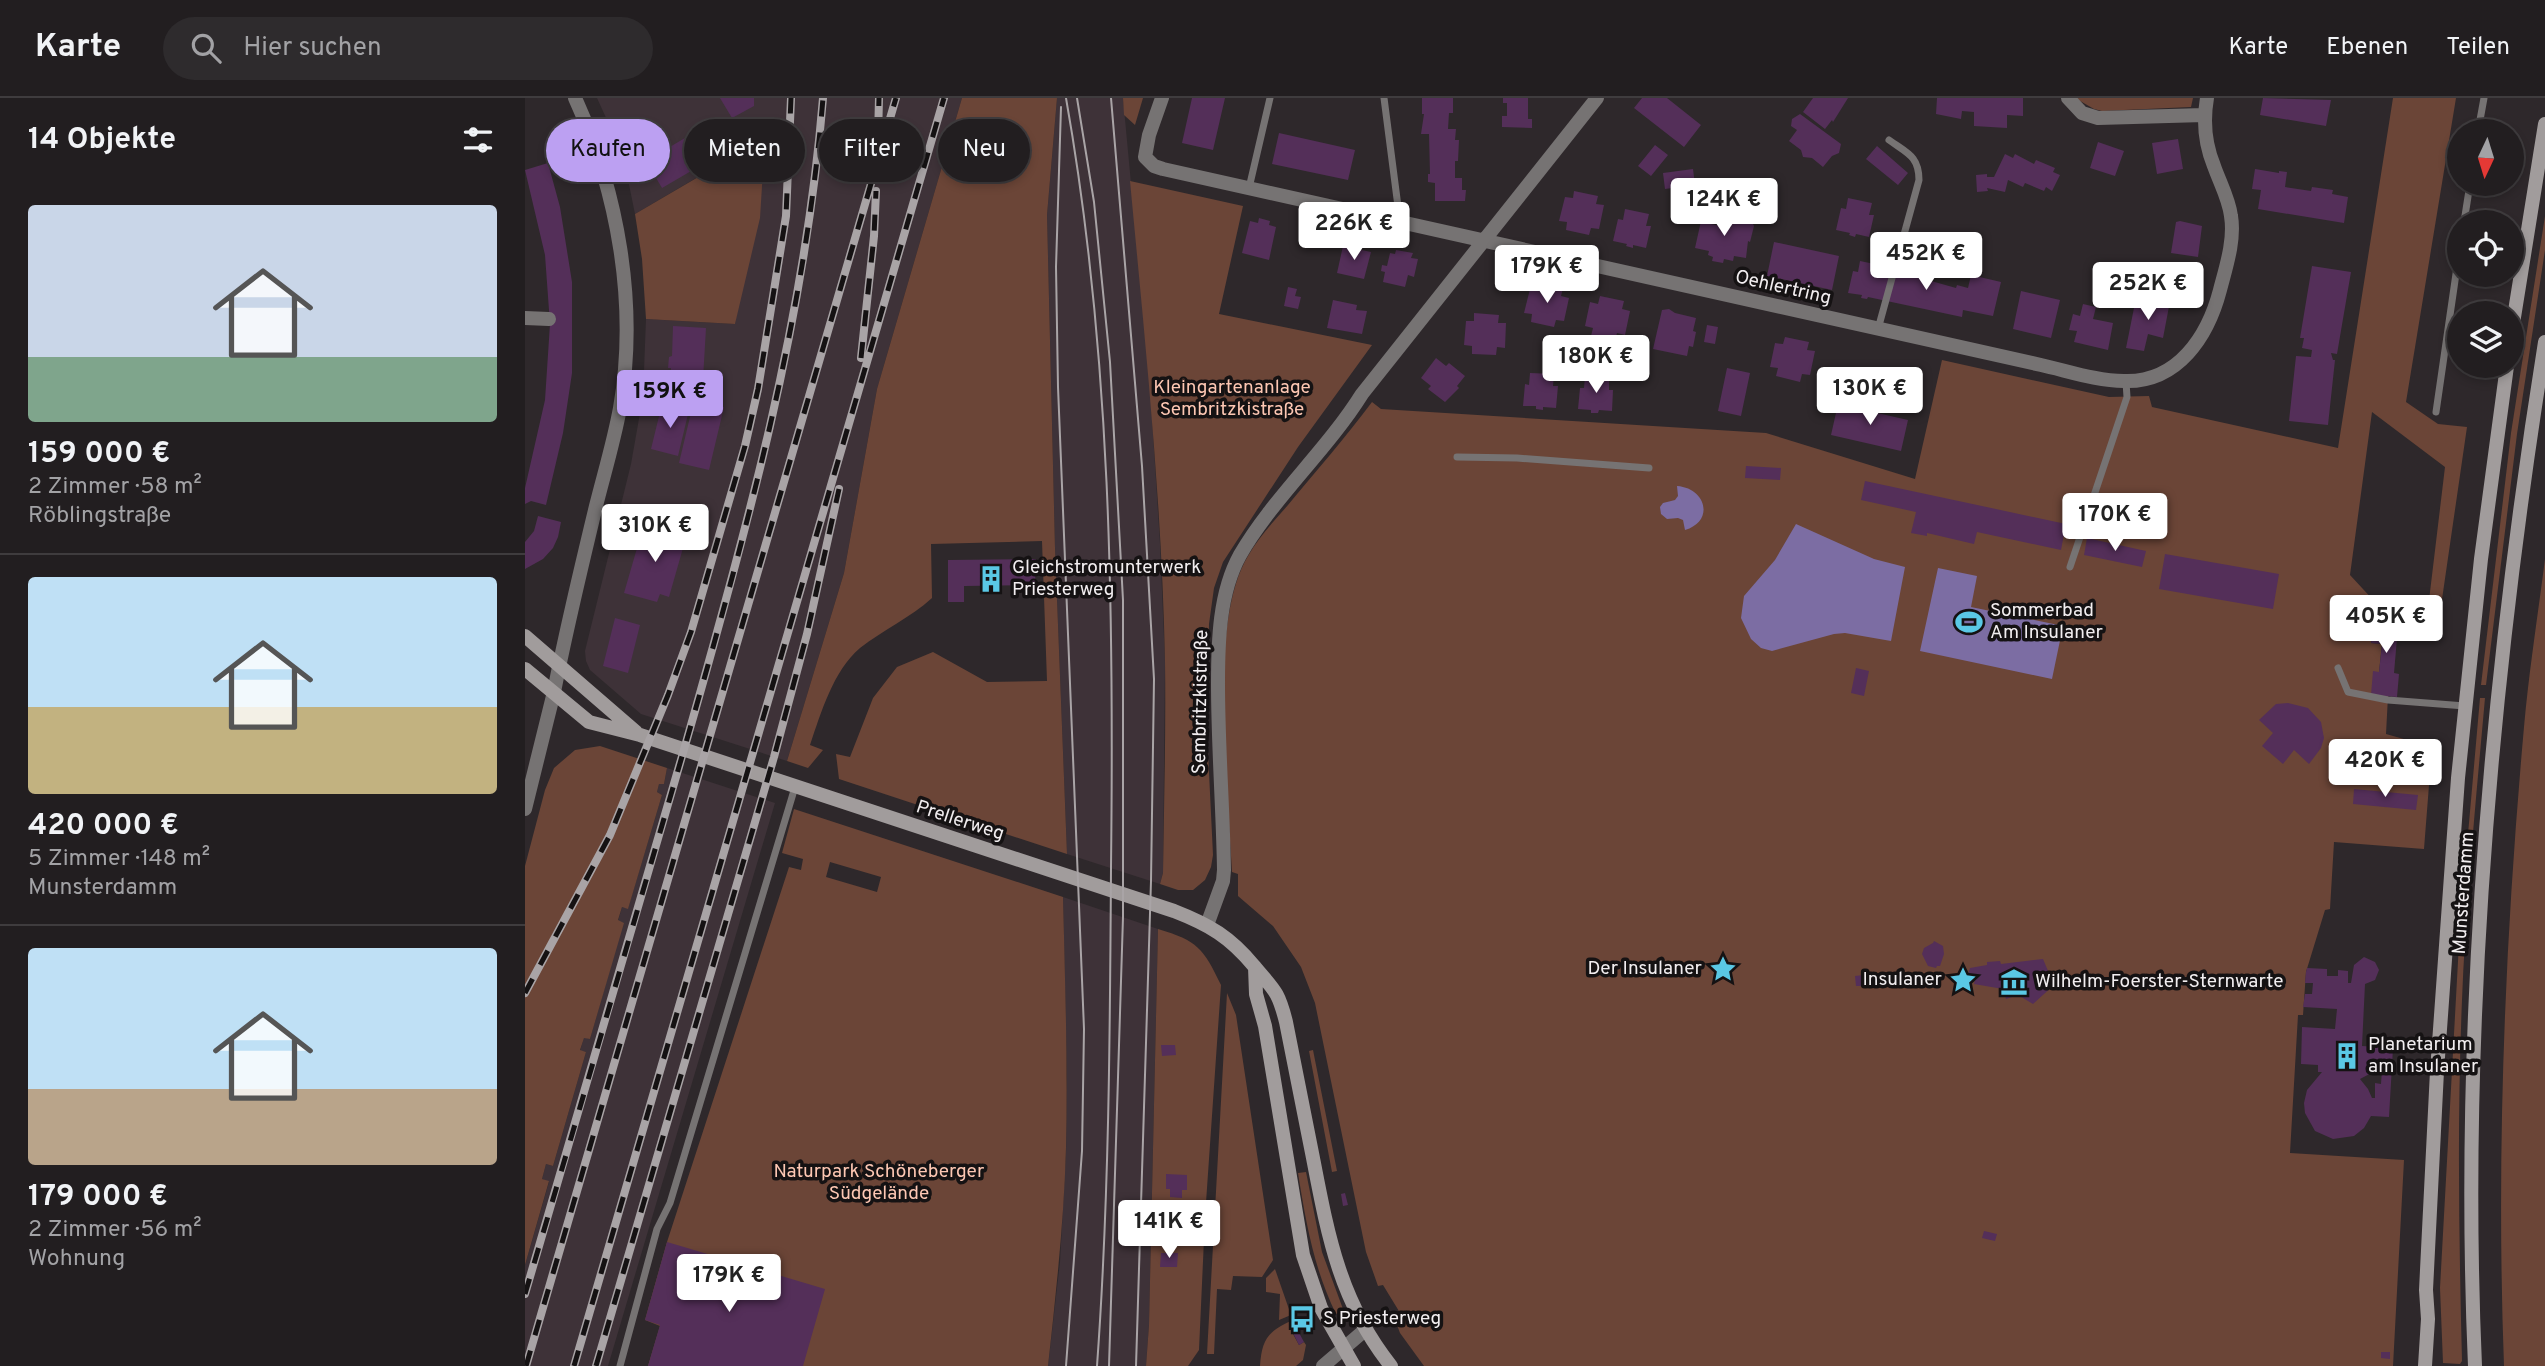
<!DOCTYPE html>
<html lang="de">
<head>
<meta charset="utf-8">
<style>
	:root { --surface:#221e20; --page:#2e2b2d; --text:#f1f3f6; --muted:#a2a2a5; --line:#3f3c3e; --accent:#bca0f2 }
	body { margin:0; font-family:Overpass,sans-serif; background:var(--page); color:var(--text); height:100vh; display:flex; flex-direction:column; font-size:26px; white-space:nowrap }
	* { box-sizing:border-box; margin:0 }
	p { font-size:23px; color:var(--muted) }
	.icon { flex:none; width:38px; height:38px; fill:none; stroke:currentColor; stroke-width:2; stroke-linecap:round; stroke-linejoin:round }
	.map { position:relative; flex:1; overflow:hidden }
	.sheet { display:flex; flex-direction:column; background:var(--surface); width:525px }
	.sheet>* { flex:none }
	.guide { position:absolute; left:21px; top:21px; width:665px; height:63px; display:flex; gap:14px }
	.needle { width:46px; rotate:184deg }
	.buttons { position:absolute; left:1922px; top:21px; display:grid; gap:14px }
	.buttons a { display:grid; place-items:center; width:77px; height:77px; border-radius:50%; background:var(--surface); box-shadow:0 4px 10px #0003,0 0 0 2px var(--line); font-size:35px }
	.price { position:absolute; translate:-50% -60px; padding:0 16px; border-radius:7px; background:#fff; color:#222; font-size:23px; line-height:46px; filter:drop-shadow(0 2px 4px #0008) }
	.price::after { content:''; position:absolute; left:50%; top:42px; width:21px; height:16px; margin-left:-10px; background:inherit; clip-path:polygon(0 0,100% 0,50% 100%) }
	.price.active { background:var(--accent); color:#111 }
	ul { padding:0; list-style:none }
	li { display:grid; align-content:center; gap:14px; height:371px; padding:0 28px }
	li+li { border-top:2px solid var(--line) }
	li span { display:grid; place-items:center; height:217px; border-radius:7px; color:#555 }
	li>.icon { margin-inline-start:auto }
	span .icon { width:126px; height:126px; fill:#fffc; stroke-width:1 }
	li b { font-size:30px }
	h2 { display:flex; justify-content:space-between; align-items:center; height:84px; padding:0 28px; font-size:30px }
	.tag { padding:0 24px; border-radius:32px; background:var(--surface); box-shadow:0 4px 10px #0003,0 0 0 2px var(--line); font-size:24px; line-height:63px }
	.tag.active { background:var(--accent); color:#111 }
	header { display:flex; align-items:center; gap:42px; box-sizing:border-box; height:98px; padding:0 35px; background:var(--surface); border-bottom:2px solid var(--line) }
	header strong { font-size:33px }
	nav { display:flex; gap:38px; margin-inline-start:auto; font-size:24px }
	.search { width:490px; height:63px; background:var(--page); display:flex; align-items:center; gap:18px; box-sizing:border-box; padding:0 24px; border-radius:38px; color:var(--muted); font-size:26px }
	main { display:flex; flex:1; min-height:0 }
	.map>svg:first-child { display:block }
	.built { fill:#3e3238 }
	.green { fill:#6b4537; fill-rule:evenodd }
	.water { fill:#7c6da3 }
	.building { fill:#542f59; fill-rule:evenodd }
	.lines { fill:none; stroke-linecap:round; stroke-linejoin:round }
	.service { stroke:#767373; stroke-width:7 }
	.minor { stroke:#767373; stroke-width:14 }
	.tertiary { stroke:#767373; stroke-width:14 }
	.secondary { stroke:#a19c9c; stroke-width:14 }
	.tram { stroke:#a9a4a6; stroke-width:2 }
	.rail-casing { stroke:#a9a4a6; stroke-width:8 }
	.rail { stroke:#151213; stroke-width:5; stroke-dasharray:16; stroke-linecap:butt }
	.labels { text-anchor:middle; dominant-baseline:central; stroke-width:7; stroke-linejoin:round; paint-order:stroke }
	.street-label { font-size:19px; fill:#f2eef0; stroke:#151213 }
	.park-label { font-size:19px; fill:#fdc7b3; stroke:#151213 }
	.poi-label { font-size:19px; fill:#f2eef0; stroke:#151213; text-anchor:start }
</style>
</head>
<body>
<header>
<strong>Karte</strong>
<div class="search"><svg class="icon" aria-label="search" viewBox="0 0 24 24"><circle cx="10" cy="10" r="6"/><path d="M15 15l6 6"/></svg>Hier suchen</div>
<nav><a>Karte</a><a>Ebenen</a><a>Teilen</a></nav>
</header>
<main>
<section class="sheet">
<h2>14 Objekte<svg class="icon" aria-label="filters" viewBox="0 0 24 24"><path d="M4 7h16M4 17h16"/><circle cx="9" cy="7" r="2"/><circle cx="15" cy="17" r="2"/></svg></h2>
<ul>
<li><span style="background:linear-gradient(#c9d6e8 70%,#7fa58c 0)"><svg class="icon" aria-label="home" viewBox="0 0 24 24"><path d="M3 11l9-7 9 7M6 9v11h12V9"/></svg></span><div><b>159 000 €</b><p>2 Zimmer · 58 m²</p><p>Röblingstraße</p></div></li>
<li><span style="background:linear-gradient(#bfe0f5 60%,#c2b280 0)"><svg class="icon" aria-label="home" viewBox="0 0 24 24"><path d="M3 11l9-7 9 7M6 9v11h12V9"/></svg></span><div><b>420 000 €</b><p>5 Zimmer · 148 m²</p><p>Munsterdamm</p></div></li>
<li><span style="background:linear-gradient(#bfe0f5 65%,#b9a48a 0)"><svg class="icon" aria-label="home" viewBox="0 0 24 24"><path d="M3 11l9-7 9 7M6 9v11h12V9"/></svg></span><div><b>179 000 €</b><p>2 Zimmer · 56 m²</p><p>Wohnung</p></div></li>
</ul>
</section>
<div class="map">
<svg width="2020" height="1268" viewBox="0 0 2020 1268">
	<rect width="100%" height="100%" fill="#2e282b"/>
	<path class="built" d="M72 0H437L352 291 319 475 262 663 116 616 65 572 61 563 60 553 106 366 118 298 121 221 210 226 239 40 110 116 98 57Z
		M532 0H598L625 288 635 446 640 564 638 775 635 786 542 756 530 450 522 117Z
		M142 670 250 705 83 1268H0V1167L24 1084 17 1081 21 1066 28 1068 61 954 55 953 59 939 65 941 98 825 93 823 97 809 103 810 137 697 132 694 134 686H139Z
		M538 799 633 831 624 1227 621 1268H523L535 1164 541 1053 542 978Z"/>
	<path class="green" d="M437 0H532L522 117 530 450 542 756 314 681 311 656 325 659 348 600 372 569 408 554 462 584 522 583 517 443 406 446 407 500C385 520 358 532 335 550 308 573 296 615 285 647L298 652 283 670 262 663 319 475 352 291Z
		M598 0H618L610 27 599 17Z
		M1550 0H1668L1666 9 1577 13 1569 11Z
		M1868 0H1931L1881 304 1913 326 1942 329 1914 522 1902 519 1920 369 1847 314 1825 477 1850 504 1846 545 1857 546 1854 574H1848L1863 598 1861 636 1907 649 1899 751 1809 744 1805 811 1800 812 1781 874 1778 917H1773L1765 1055 1879 1062 1868 1268H899L875 1235 872 1227 880 1223 858 1187 853 1188 841 1154 790 905 776 869 748 828 713 798V776L707 774C703 694 682 525 723 458 734 439 749 423 763 407 791 373 821 339 847 304L856 311 1241 335 1390 381 1417 262 1584 299 1624 298 1627 309 1813 350Z
		M240 40 235 120 210 226 121 221 117 161 110 116Z
		M605 83 718 108 694 216 847 247 773 349 698 464 689 490 684 526 682 633 688 757 686 769 680 782 668 792H653L635 786 638 775C639 705 641 634 640 564 637 403 620 243 605 83Z
		M2020 118V152L1992 336 1961 587H1956L1986 335Z
		M2020 461V1268H1979C1971 1054 1980 841 1999 629 2004 573 2013 516 2020 461Z
		M1955 600H1960C1951 701 1941 802 1937 902 1932 1023 1934 1143 1937 1263L1935 1266 1918 1265 1915 1190 1935 827Z
		M75 648 142 670 139 686H134L132 694 137 697 103 811 97 809 93 822 99 825 65 941 59 940 55 952 61 954 28 1068 21 1066 17 1081 24 1083 0 1167V768L20 692 29 670 50 652Z
		M269 711 538 799C540 883 543 966 541 1050 539 1123 531 1195 523 1268H123L135 1228 120 1222 142 1144 264 769 276 772 278 761 257 755ZM305 764 356 779 352 794 301 779Z
		M633 831C673 843 678 850 696 887L680 1119 674 1252 663 1268H621L624 1227Z
		M702 895 711 917 714 937 748 1162 737 1179 708 1178 706 1192 692 1191 689 1256H682Z
		M788 952 812 1073 807 1074 784 953Z
		M781 1074 797 1154 818 1211 811 1216C789 1171 781 1125 773 1075Z
		M750 1171 766 1217 754 1222 755 1196 741 1194V1180Z
		M768 1222 773 1233 768 1236 774 1247 779 1244 781 1247 778 1262 771 1268H735C737 1241 743 1233 768 1222Z"/>
	<path class="water" d="M1152 388C1181 390 1190 423 1160 432L1158 422 1153 420 1142 421 1136 416 1135 409 1138 405 1150 402 1153 398Z
		M1271 426 1349 461 1380 469 1366 543 1320 535 1309 536 1247 553 1236 550 1226 541 1216 520 1219 498 1250 462Z
		M1413 470 1452 478 1446 509 1538 528 1527 581 1395 553Z"/>
	<path class="building" d="M195 0H229V8L207 20Z
		M667 0H700L688 52 657 45Z
		M897 0H928V15H924L923 31H931L930 42H934L933 63H930V80H937V92H941L940 103H910V85L903 84V76H905L904 36H896L899 16H897Z
		M978 0H1003V21H1007V30L977 29V18H982V5H978Z
		M1117 0H1142L1176 27 1159 49 1109 10Z
		M1288 0H1323L1308 24 1307 22 1300 31 1278 14Z
		M1412 0H1498V18L1482 17V30L1449 28V14L1437 13 1436 21 1411 16Z
		M1738 0 1806 2 1801 28 1735 17Z
		M1275 16 1316 46 1314 55 1307 58 1298 69 1287 60 1278 59 1276 52 1264 43 1272 32 1266 28 1267 21Z
		M177 30 186 44 190 42 197 55 137 90 121 63Z
		M754 35 830 52 823 82 747 66Z
		M1653 41 1658 71 1632 76 1627 45Z
		M1573 44 1599 53 1590 78 1565 70Z
		M1130 47 1143 57 1126 78 1113 68Z
		M1352 48 1383 75 1373 87 1341 61Z
		M1480 56 1488 60 1490 56 1509 66 1511 62 1530 70 1528 74 1535 77 1527 93 1521 89 1519 93 1500 85 1498 89 1483 82 1480 94 1462 90 1463 93 1452 94 1451 77 1462 76V79H1469Z
		M23 65 35 109 47 184V275L38 335 21 407 6 403 0 406V390L20 302 25 226 20 157 0 72Z
		M1168 71 1170 87 1140 91 1138 75Z
		M1730 71 1754 75V73L1762 74 1760 89 1786 93 1787 89 1808 92 1807 96 1823 99 1819 125 1733 111 1736 92 1727 91Z
		M1049 93 1073 98 1071 106 1079 107 1074 131 1066 130 1064 137 1041 132 1042 124 1034 123 1040 99 1048 100Z
		M1323 100 1347 105 1344 117H1349L1344 139 1331 136 1330 139 1324 137 1325 135 1311 132 1316 110 1321 111Z
		M1100 111 1124 116 1121 128H1126L1121 150 1108 147V150L1101 148 1102 146 1088 143 1093 121 1098 122Z
		M1178 114 1189 116 1186 126 1205 130 1208 120 1226 122 1229 128 1225 144 1223 143 1221 160 1209 158 1208 163 1199 161 1198 165 1187 163 1188 159 1183 157 1184 153 1170 150Z
		M734 120 745 123 744 127 751 129 744 162 717 155 725 123 733 125Z
		M1655 123 1677 128 1673 159 1646 155 1651 124Z
		M1249 144 1314 158 1307 192 1242 178Z
		M818 148 846 154 839 181 812 175Z
		M871 152 888 155 886 160 893 161 889 179 883 177 880 189 858 184 860 174 856 173 857 167 862 168 865 155 870 156Z
		M1335 163 1359 168 1356 179 1361 180 1362 175 1385 180V177L1431 190 1432 187 1443 190 1446 177 1476 184 1468 218 1438 212 1437 219 1343 199 1342 201 1336 200 1337 197 1323 195 1328 173 1333 174Z
		M1787 168 1826 174 1812 256 1806 255 1808 262H1810L1803 327 1764 323 1771 258 1786 259 1787 252 1777 250 1779 240H1775Z
		M1014 185 1038 190 1036 198 1044 200 1039 223 1031 222 1029 229 1006 224 1007 216 999 215 1005 191 1013 192Z
		M763 189 772 191 770 198 776 199 773 211 759 208Z
		M1496 193 1535 202 1526 240 1488 231Z
		M1633 195 1646 198 1638 240 1623 236 1619 253 1601 250 1610 205 1630 209Z
		M1075 198 1099 203 1097 211 1105 213 1100 237 1092 235 1090 243 1066 238 1068 230 1060 228 1065 204 1073 206Z
		M808 202 832 207 831 212 842 213 837 236 802 230Z
		M1558 206 1571 209 1568 221 1588 225 1583 252 1549 244 1552 233 1544 232 1548 216 1555 218Z
		M1144 211 1150 215 1171 220 1168 233 1171 234 1168 249 1164 248 1162 258 1128 251 1137 212Z
		M949 215 974 217 973 225H981L980 250 972 249 971 257 947 256V248L939 247 941 223H949Z
		M1182 227 1193 229 1190 246 1179 244Z
		M148 228 181 230 177 298 144 296 146 270H143L144 259 147 258Z
		M1260 239 1284 244 1282 252 1290 253 1285 277 1277 276 1275 284 1251 278 1253 270 1245 269 1250 245 1258 246Z
		M911 260 921 268 924 265 940 278 932 288 934 290 920 304 903 291 906 288 896 280Z
		M1202 270 1225 275 1216 318 1193 313Z
		M1005 275 1029 276 1028 288H1033L1031 310 1018 309V312L1011 311V308H998L1000 286 1004 287Z
		M1060 278 1084 280V292H1088L1087 313 1074 312 1073 315H1066V312L1053 311 1055 290H1059Z
		M169 302 199 309 184 372 154 365Z
		M137 306 164 312 153 358 126 351Z
		M1313 306 1383 322 1376 353 1306 337Z
		M1221 368 1256 370 1255 382 1220 380Z
		M1340 383 1541 426 1536 452 1452 434 1449 446 1402 435V438L1386 435 1391 414 1336 402Z
		M13 418 36 424 33 439 28 450 18 461 0 471V444L9 433Z
		M119 426 152 435 151 441 160 443 144 499 135 496 132 504 99 495Z
		M1562 440 1621 453 1617 469 1559 457Z
		M1640 456 1754 476 1748 511 1634 491Z
		M511 461 510 487 439 488V504H423V462Z
		M1849 515 1874 517 1869 575 1874 576 1872 599 1846 597 1848 573 1854 574 1857 546 1846 545Z
		M90 520 115 527 103 575 78 568Z
		M1331 570 1344 573 1339 598 1326 595Z
		M1763 605 1783 610 1796 624 1799 640 1796 650 1784 666 1769 652 1758 666 1737 648 1748 635 1734 622 1751 606Z
		M1906 670H1911L1910 681H1905Z
		M1829 691 1893 697 1891 712 1828 706Z
		M1409 843 1418 848 1419 856 1415 868H1412L1411 870 1403 868 1397 856 1399 850 1408 845Z
		M1839 859 1850 864 1854 872 1850 882 1840 886 1837 948 1868 950 1864 1019 1846 1018 1839 1030 1829 1038 1808 1041 1790 1033 1780 1015 1779 1005 1782 992 1797 974H1793V967L1776 966 1777 929 1810 931 1812 911 1778 909 1780 896H1787L1788 885H1780L1781 874 1782 870 1802 871V878H1813V872L1823 873V885H1826L1829 867ZM1854 971H1857L1856 986 1850 985V1000H1847L1843 991 1835 981Z
		M1518 861 1529 887 1508 906 1493 897 1481 901 1478 891 1449 886 1450 882 1443 877 1445 870 1462 867V864L1475 863 1476 866Z
		M1339 877H1347L1350 888H1331L1330 878Z
		M636 947H650L651 957 637 958Z
		M641 1076 662 1077V1092H657V1100L645 1099V1091H641Z
		M820 1095 823 1107 818 1108 816 1096Z
		M1459 1133 1472 1136 1470 1143 1457 1140Z
		M142 1144 300 1191 278 1268H123L135 1227 120 1222Z
		M636 1155H653L652 1169H635Z
		M773 1233 779 1244 774 1247 768 1235Z
		M1856 1254H1865V1261L1856 1260Z"/>
	<g class="lines">
		<path class="service" d="M859 0 875 124
			M1953 33 1959 0
			M724 90 745 0
			M1939 124 1945 86
			M1353 231 1394 82C1394 58 1382 55 1364 42
			M1911 314 1934 155
			M932 359 992 360 1124 370
			M1545 469 1602 299 1601 284
			M1813 570 1823 594 1863 602 1940 608
			M95 1268 132 1131 145 1105 270 689"/>
		<path class="minor" d="M637 0 624 37 620 59 629 68 638 71 1516 267C1543 273 1572 283 1599 283 1653 285 1683 238 1695 192 1701 169 1710 142 1706 118 1704 101 1695 85 1689 68 1680 46 1678 23 1682 0
			M1543 0 1557 15 1573 20 1679 17
			M0 220 24 221
			M0 711 29 594
			M682 827 698 783 699 772C698 710 693 648 693 586 693 544 694 495 715 457 748 400 802 352 837 296L1072 0
			M798 1268 840 1232"/>
		<path class="tertiary" d="M29 594C41 532 56 470 71 408 79 376 89 343 95 310 113 207 93 94 50 0"/>
		<path class="secondary" d="M1986 238 2020 26
			M0 538 111 634
			M0 571 64 624 115 637 649 813C685 827 705 839 729 868 749 892 753 892 761 924 770 969 779 1015 788 1060 803 1138 815 1204 866 1268
			M730 869 731 896 740 928 778 1157 796 1210 829 1268
			M1900 1268 1903 1221 1901 1192 1912 973 1933 680 1956 461 1982 268
			M1950 1268C1935 926 1966 581 2020 244"/>
		<path class="tram" d="M541 0C586 254 589 513 586 770 585 936 584 1103 572 1268
			M552 0 569 104 585 264 598 502V819L584 1268
			M586 0 617 368 629 581 626 783 611 1268
			M536 9 531 169 533 289 559 931 557 1053 541 1268"/>
		<defs>
			<path id="rail" d="M353 40 354 0
				M336 260 349 138 351 93
				M0 895 85 737 143 597 166 534 220 348 233 291 261 118 266 0
				M0 1196C54 1014 107 831 160 648 221 435 280 222 298 0
				M1 1268 371 0
				M49 1268 419 0
				M71 1268 249 659 282 536 314 391"/>
		</defs>
		<use href="#rail" class="rail-casing"/>
		<use href="#rail" class="rail"/>
	</g>
	<defs>
		<symbol id="building-bare" viewBox="-9 -9 18 18"><path d="M-4-6H4V6H1V3H-1V6H-4ZM-2.5-4.3h1.7v1.8h-1.7ZM.8-4.3h1.7v1.8H.8ZM-2.5-1h1.7V.8h-1.7ZM.8-1h1.7V.8H.8Z" fill="#5ac8e5" stroke="#151213" stroke-width="2.5" paint-order="stroke"/></symbol>
		<symbol id="stadium-bare" viewBox="-9 -9 18 18"><path d="M0-5a6.5 5 0 1 0 0 10a6.5 5 0 1 0 0-10ZM-3.5-1.8h7v3.6h-7Z" fill="#5ac8e5" stroke="#151213" stroke-width="2.5" paint-order="stroke"/></symbol>
		<symbol id="sight-bare" viewBox="-9 -9 18 18"><path d="M0-6L1.8-2.2L6-1.7L2.9 1.2L3.7 5.4L0 3.3L-3.7 5.4L-2.9 1.2L-6-1.7L-1.8-2.2Z" fill="#5ac8e5" stroke="#151213" stroke-width="2.5" paint-order="stroke"/></symbol>
		<symbol id="museum-bare" viewBox="-9 -9 18 18"><path d="M0-6L6-3V-2H-6V-3ZM-5-1h2V3h-2ZM-1-1h2V3h-2ZM3-1h2V3H3ZM-6 4H6V6H-6Z" fill="#5ac8e5" stroke="#151213" stroke-width="2.5" paint-order="stroke"/></symbol>
		<symbol id="bus-bare" viewBox="-9 -9 18 18"><path d="M-5-6H5V4H4V6H2V4H-2V6H-4V4H-5ZM-3.5-4V0h7V-4ZM-3.5 1.2v1.5H-2V1.2ZM2 1.2v1.5H3.5V1.2Z" fill="#5ac8e5" stroke="#151213" stroke-width="2.5" paint-order="stroke"/></symbol>
	</defs>
	<g fill-rule="evenodd">
		<use href="#building-bare" x="447" y="462" width="38" height="38"/>
		<use href="#stadium-bare" x="1425" y="505" width="38" height="38"/>
		<use href="#sight-bare" x="1179" y="852" width="38" height="38"/>
		<use href="#sight-bare" x="1419" y="863" width="38" height="38"/>
		<use href="#museum-bare" x="1470" y="865" width="38" height="38"/>
		<use href="#building-bare" x="1803" y="939" width="38" height="38"/>
		<use href="#bus-bare" x="758" y="1202" width="38" height="38"/>
	</g>
	<g class="labels">
		<g class="street-label">
			<text transform="translate(1258 190) rotate(13)">Oehlertring</text>
			<text transform="translate(676 604) rotate(-89)">Sembritzkistraße</text>
			<text transform="translate(435 723) rotate(18)">Prellerweg</text>
			<text transform="translate(1939 795) rotate(-86)">Munsterdamm</text>
		</g>
		<g class="park-label">
			<text x="707" y="290">Kleingartenanlage<tspan x="707" dy="22">Sembritzkistraße</tspan></text>
			<text x="354" y="1074">Naturpark Schöneberger<tspan x="354" dy="22">Südgelände</tspan></text>
		</g>
		<g class="poi-label">
			<text x="487" y="470">Gleichstromunterwerk<tspan x="487" dy="22">Priesterweg</tspan></text>
			<text x="1465" y="513">Sommerbad<tspan x="1465" dy="22">Am Insulaner</tspan></text>
			<text x="1177" y="871" text-anchor="end">Der Insulaner</text>
			<text x="1417" y="882" text-anchor="end">Insulaner</text>
			<text x="1510" y="884">Wilhelm-Foerster-Sternwarte</text>
			<text x="1843" y="947">Planetarium<tspan x="1843" dy="22">am Insulaner</tspan></text>
			<text x="798" y="1221">S Priesterweg</text>
		</g>
	</g>
</svg>
<div class="buttons">
<a><svg class="needle" viewBox="-14 -14 28 28"><path d="M0-13l5 13h-10z" fill="#e53935"/><path d="M0 13l5-13h-10z" fill="#a2a2a5"/></svg></a>
<a><svg class="icon" aria-label="locate" viewBox="0 0 24 24"><circle cx="12" cy="12" r="6"/><path d="M12 2v4M12 18v4M2 12h4M18 12h4"/></svg></a>
<a><svg class="icon" aria-label="layers" viewBox="0 0 24 24"><path d="M12 4l9 5-9 5-9-5zM3 14l9 5 9-5"/></svg></a>
</div>
<b class="price" style="left:1199px;top:140px">124K €</b>
<b class="price" style="left:829px;top:164px">226K €</b>
<b class="price" style="left:1401px;top:194px">452K €</b>
<b class="price" style="left:1022px;top:207px">179K €</b>
<b class="price" style="left:1623px;top:224px">252K €</b>
<b class="price" style="left:1071px;top:297px">180K €</b>
<b class="price" style="left:1345px;top:329px">130K €</b>
<b class="price active" style="left:145px;top:332px">159K €</b>
<b class="price" style="left:1590px;top:455px">170K €</b>
<b class="price" style="left:130px;top:466px">310K €</b>
<b class="price" style="left:1861px;top:557px">405K €</b>
<b class="price" style="left:1860px;top:701px">420K €</b>
<b class="price" style="left:644px;top:1162px">141K €</b>
<b class="price" style="left:204px;top:1216px">179K €</b>
<div class="guide">
<a class="tag active">Kaufen</a>
<a class="tag">Mieten</a>
<a class="tag">Filter</a>
<a class="tag">Neu</a>
</div>
</div>
</main>
</body>
</html>
